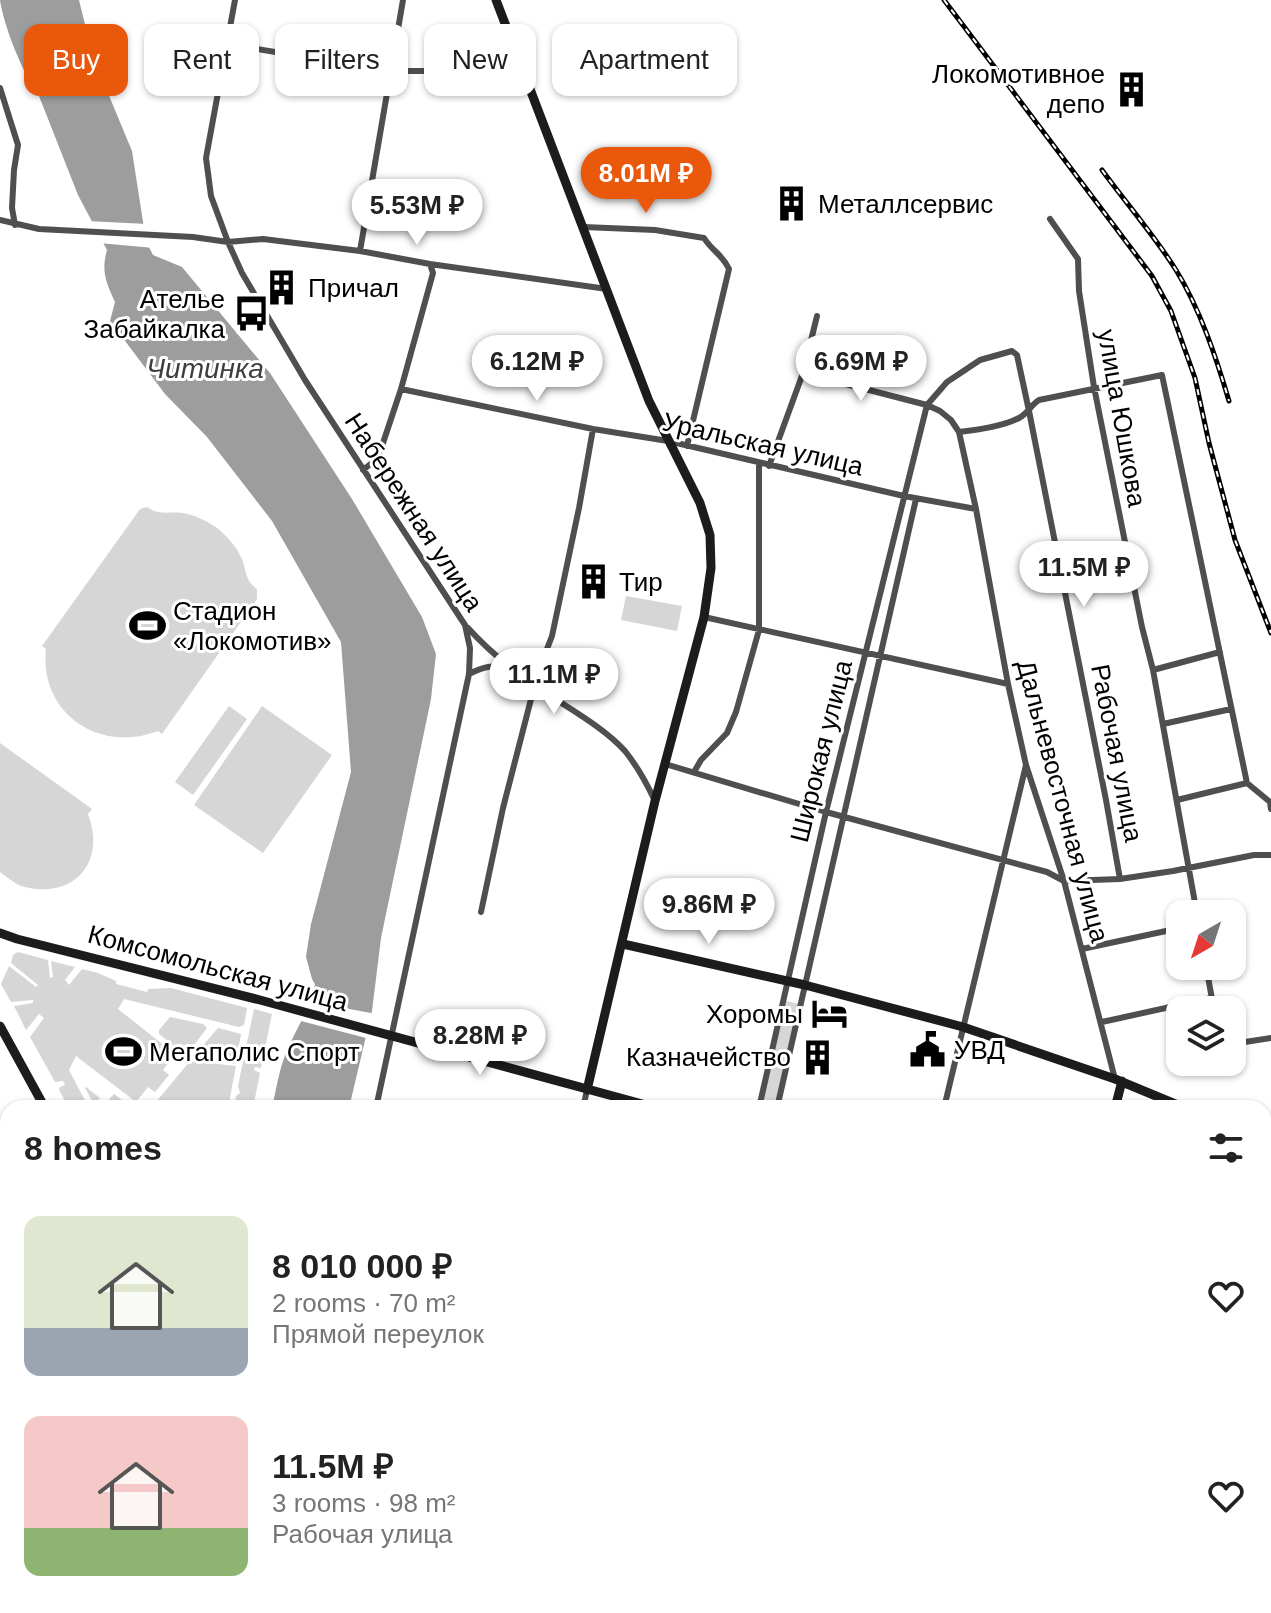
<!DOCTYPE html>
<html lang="en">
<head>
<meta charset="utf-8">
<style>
	:root { --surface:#fff; --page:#f2f2f2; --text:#222; --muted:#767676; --accent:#ea580c }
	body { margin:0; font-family:Arial,sans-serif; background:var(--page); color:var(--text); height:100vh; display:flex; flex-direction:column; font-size:30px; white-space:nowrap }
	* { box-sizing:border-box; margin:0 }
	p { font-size:26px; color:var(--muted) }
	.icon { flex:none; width:44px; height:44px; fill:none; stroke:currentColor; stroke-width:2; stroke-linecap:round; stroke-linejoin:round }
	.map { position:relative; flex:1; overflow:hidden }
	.side { position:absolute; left:0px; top:1100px; width:1272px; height:514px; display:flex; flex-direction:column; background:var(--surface); border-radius:24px 24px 0 0; box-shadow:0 2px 6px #0004 }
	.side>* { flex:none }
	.hud { position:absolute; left:24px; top:24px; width:800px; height:72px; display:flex; gap:16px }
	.needle { width:52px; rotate:219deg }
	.controls { position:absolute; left:1166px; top:900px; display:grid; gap:16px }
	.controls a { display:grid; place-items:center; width:80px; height:80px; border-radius:16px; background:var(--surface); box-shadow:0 2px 6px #0004; font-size:40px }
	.price { position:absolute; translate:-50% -68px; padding:0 18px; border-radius:28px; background:#fff; color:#222; font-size:26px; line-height:52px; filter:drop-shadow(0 2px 4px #0008) }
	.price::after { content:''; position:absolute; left:50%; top:48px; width:24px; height:18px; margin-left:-12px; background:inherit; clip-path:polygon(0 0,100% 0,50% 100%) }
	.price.on { background:var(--accent); color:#fff }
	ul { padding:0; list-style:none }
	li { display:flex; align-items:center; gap:24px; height:200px; padding:0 24px }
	li span { display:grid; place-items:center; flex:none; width:224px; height:160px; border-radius:16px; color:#555 }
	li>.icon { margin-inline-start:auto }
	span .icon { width:96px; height:96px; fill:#fffc; stroke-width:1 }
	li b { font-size:34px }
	h2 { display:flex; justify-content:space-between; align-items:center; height:96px; padding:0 24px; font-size:34px }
	.tag { padding:0 28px; border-radius:16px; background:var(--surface); box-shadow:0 2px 6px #0004; font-size:28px; line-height:72px }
	.tag.on { background:var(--accent); color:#fff }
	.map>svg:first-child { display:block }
	.green { fill:#d6d6d6 }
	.water { fill:#9d9d9d }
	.pier { fill:#fff }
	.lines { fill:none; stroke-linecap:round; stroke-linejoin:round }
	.street { stroke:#4f4f4f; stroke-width:6 }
	.secondary { stroke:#1c1c1c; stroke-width:9 }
	.rail-casing { stroke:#000; stroke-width:5 }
	.rail { stroke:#fff; stroke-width:2; stroke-dasharray:6; stroke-linecap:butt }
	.labels { text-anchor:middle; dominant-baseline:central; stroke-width:6; stroke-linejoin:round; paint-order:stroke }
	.poi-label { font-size:26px; fill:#000; stroke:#fff; text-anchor:start }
	.street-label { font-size:26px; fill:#000; stroke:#fff }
	.water-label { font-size:28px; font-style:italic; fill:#3e3e3e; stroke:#fff }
</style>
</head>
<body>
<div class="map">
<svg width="1271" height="1613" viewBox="0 0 1271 1613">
	<rect width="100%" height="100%" fill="#fff"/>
	<path class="green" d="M147 507C160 516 168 511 183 513 195 515 207 521 217 528 226 535 236 546 241 557 247 570 244 580 257 589V599L162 734 158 731C99 754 39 713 46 649L42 646 140 509Z
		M626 596 682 606 677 631 621 620Z
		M229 706 247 719 193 795 175 782Z
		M262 706 332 755 263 853 194 805Z
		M0 743 92 809 88 814C107 864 72 901 21 886 14 883 7 877 0 872Z
		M18 952 48 960 50 978 53 977 51 961 75 967 65 980 69 985 82 969 98 973 116 981V984L147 992 148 989 171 988 247 1008 244 1025 239 1027 124 999 118 1009 175 1054 163 1070 169 1075 155 1092 148 1087 136 1102 76 1056 69 1070 89 1108H69L59 1090 60 1087 65 1085 63 1081 55 1082 30 1037 44 1018 39 1014 26 1030 14 1006 33 1003V1000L11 1002 1 984 9 966 36 987 38 985 11 963 13 955Z
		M786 1001 800 1004 775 1107 762 1103Z
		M254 1009 272 1014 261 1068 255 1067 254 1070 260 1073 253 1108H234L236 1096 240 1093 238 1086Z
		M170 1017 203 1024 207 1028 188 1053H183L159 1034V1030Z
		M218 1028 241 1034 236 1064 192 1058Z
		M190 1061 236 1066 228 1108H151Z
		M86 1087 100 1098 96 1103 102 1107 114 1094 133 1108H96L85 1088Z
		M0 1168 8 1174V1468L0 1475Z"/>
	<path class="water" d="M0 0H79L93 57 132 151 146 241 153 255 182 267 270 373 352 499 422 617 436 654 431 699 381 938 372 1011 349 1108H272C276 1090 279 1070 286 1053 295 1030 311 1008 315 984L312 979 306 957 311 924 351 772 341 642 272 521 207 437 165 394 110 321 115 302C106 282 101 272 107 250L78 195 39 96C23 74 4 27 0 0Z
		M151 1606H204L200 1613H148Z"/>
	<path class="pier" d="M87 221 147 224 150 239 154 248 99 243Z
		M307 1001 376 1014 370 1039 297 1020Z"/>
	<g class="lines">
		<path class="street" d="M235 0 206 158 211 196 228 242 242 273 305 380 465 625 470 648 469 674 376 1108
			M227 44 391 71H434L520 64
			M0 88 18 145 14 170 12 208 15 225
			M1050 219 1078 259 1079 291 1094 387 1142 627 1153 670 1197 914
			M0 220 39 229 193 237 228 242 263 239 360 251 430 264 607 289
			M584 227 655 230 704 238C713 252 722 254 729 269L687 446
			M360 251 403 0
			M803 373 927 405 940 411 951 420 959 432 976 509 1008 684 1026 765 1064 881 1115 1079
			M401 389 593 429 668 441 904 496 976 509
			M959 432C978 430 1002 427 1019 418 1028 413 1031 405 1039 400L1162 375 1247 783 1270 802 1271 809
			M769 466 803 373 817 316
			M363 470 378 458 401 389 433 273 430 264
			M704 617 1008 684
			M468 628C495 658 526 680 560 702 582 716 608 732 625 751 637 766 646 782 654 799
			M1153 670 1220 652
			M469 674C483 667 493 664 507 669
			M1163 724 1231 709
			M665 764 826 812 1047 872 1064 881 1120 879 1173 871 1254 855H1271
			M694 772 701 760 727 733 736 712 759 630V463
			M1177 800 1247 783
			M481 912 503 808 538 672 552 636 579 508 593 429
			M1082 949 1180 928
			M1206 966 1214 1010
			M1102 1022 1211 998
			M1232 1044 1271 1038
			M1225 1062 1226 1066
			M583 1108 587 1090
			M759 1108 826 812 927 405 947 382 980 360 1012 351 1017 355 1029 411 1106 800 1120 879
			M777 1108 916 499
			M944 1108 1026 765
			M1264 1226 1270 1238 1264 1251
			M1264 1429 1271 1430
			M0 1480 8 1472
			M1264 1544 1271 1542
			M337 1606 338 1613
			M624 1606 625 1613
			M928 1606 929 1613
			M1141 1606 1142 1613
			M969 1613 1003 1606"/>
		<path class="secondary" d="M496 0 649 401 700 503 710 535 711 568 704 617 655 801 587 1090
			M0 933 17 939 260 1000 657 1108
			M623 944 805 985 963 1027 1115 1079 1185 1108
			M0 1026 45 1108
			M1115 1108 1122 1081
			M1264 1140 1271 1142
			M265 1606 267 1613
			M281 1606 284 1613"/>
		<defs>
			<path id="rail" d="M944 0 1152 276 1171 311 1195 378 1209 443 1235 540 1271 633
				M1102 170C1126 203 1154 235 1176 270 1200 309 1216 357 1229 401
				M58 1613 61 1606
				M81 1613 86 1606"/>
		</defs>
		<use href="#rail" class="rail-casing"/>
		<use href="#rail" class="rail"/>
	</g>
	<defs>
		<symbol id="building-bare" viewBox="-9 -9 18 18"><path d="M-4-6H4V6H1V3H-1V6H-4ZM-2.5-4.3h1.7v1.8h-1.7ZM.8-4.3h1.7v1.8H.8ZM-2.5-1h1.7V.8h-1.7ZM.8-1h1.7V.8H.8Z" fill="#000" stroke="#fff" stroke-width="2.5" paint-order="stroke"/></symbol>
		<symbol id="bus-bare" viewBox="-9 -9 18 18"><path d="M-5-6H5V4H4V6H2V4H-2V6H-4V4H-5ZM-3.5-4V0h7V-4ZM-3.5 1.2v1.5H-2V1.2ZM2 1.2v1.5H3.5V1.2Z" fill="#000" stroke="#fff" stroke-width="2.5" paint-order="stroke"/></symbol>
		<symbol id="stadium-bare" viewBox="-9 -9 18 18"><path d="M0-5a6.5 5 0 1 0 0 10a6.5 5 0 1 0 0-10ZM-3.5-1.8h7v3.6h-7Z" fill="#000" stroke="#fff" stroke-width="2.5" paint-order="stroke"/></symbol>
		<symbol id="hotel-bare" viewBox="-9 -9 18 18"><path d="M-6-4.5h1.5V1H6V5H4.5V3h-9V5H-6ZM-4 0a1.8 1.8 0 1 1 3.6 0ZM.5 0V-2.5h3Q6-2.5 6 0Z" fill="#000" stroke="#fff" stroke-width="2.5" paint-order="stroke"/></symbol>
		<symbol id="civic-bare" viewBox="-9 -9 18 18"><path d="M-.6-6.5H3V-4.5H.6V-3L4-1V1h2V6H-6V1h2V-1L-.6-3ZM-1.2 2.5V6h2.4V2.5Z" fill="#000" stroke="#fff" stroke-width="2.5" paint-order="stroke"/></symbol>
	</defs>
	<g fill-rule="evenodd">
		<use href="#building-bare" x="1106" y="64" width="51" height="51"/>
		<use href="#building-bare" x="766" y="178" width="51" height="51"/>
		<use href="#building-bare" x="256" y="262" width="51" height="51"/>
		<use href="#bus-bare" x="226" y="288" width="51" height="51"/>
		<use href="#building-bare" x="568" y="556" width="51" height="51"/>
		<use href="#stadium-bare" x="122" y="600" width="51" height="51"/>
		<use href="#hotel-bare" x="804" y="988" width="51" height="51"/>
		<use href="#civic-bare" x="902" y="1024" width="51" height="51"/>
		<use href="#stadium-bare" x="98" y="1026" width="51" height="51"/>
		<use href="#building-bare" x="792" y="1032" width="51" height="51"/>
	</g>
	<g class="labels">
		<g class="poi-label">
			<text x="1105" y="74" text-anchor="end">Локомотивное<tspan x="1105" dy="30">депо</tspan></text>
			<text x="818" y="204">Металлсервис</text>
			<text x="308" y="288">Причал</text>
			<text x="225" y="299" text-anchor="end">Ателье<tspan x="225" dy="30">Забайкалка</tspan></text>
			<text x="619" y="582">Тир</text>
			<text x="173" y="611">Стадион<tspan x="173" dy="30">«Локомотив»</tspan></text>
			<text x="803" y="1014" text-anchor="end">Хоромы</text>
			<text x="954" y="1050">УВД</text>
			<text x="149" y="1052">Мегаполис Спорт</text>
			<text x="791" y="1057" text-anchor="end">Казначейство</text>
		</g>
		<g class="street-label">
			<text transform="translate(1122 418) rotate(80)">улица Юшкова</text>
			<text transform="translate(763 444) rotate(13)">Уральская улица</text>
			<text transform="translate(414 512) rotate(57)">Набережная улица</text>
			<text transform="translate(821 751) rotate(-76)">Широкая улица</text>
			<text transform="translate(1117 753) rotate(79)">Рабочая улица</text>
			<text transform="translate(1063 801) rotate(75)">Дальневосточная улица</text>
			<text transform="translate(218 968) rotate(15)">Комсомольская улица</text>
		</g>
		<g class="water-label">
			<text x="205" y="368">Читинка</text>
		</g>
	</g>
</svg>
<div class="controls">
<a><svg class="needle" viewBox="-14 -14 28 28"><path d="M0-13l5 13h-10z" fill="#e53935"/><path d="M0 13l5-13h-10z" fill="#767676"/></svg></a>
<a><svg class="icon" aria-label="layers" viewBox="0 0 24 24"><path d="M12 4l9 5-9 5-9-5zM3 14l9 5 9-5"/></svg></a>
</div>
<b class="price on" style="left:646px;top:215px">8.01M ₽</b>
<b class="price" style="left:417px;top:247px">5.53M ₽</b>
<b class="price" style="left:537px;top:403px">6.12M ₽</b>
<b class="price" style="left:861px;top:403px">6.69M ₽</b>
<b class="price" style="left:1084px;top:609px">11.5M ₽</b>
<b class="price" style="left:554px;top:716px">11.1M ₽</b>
<b class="price" style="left:709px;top:946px">9.86M ₽</b>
<b class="price" style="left:480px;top:1077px">8.28M ₽</b>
<div class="hud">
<a class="tag on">Buy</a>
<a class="tag">Rent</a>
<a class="tag">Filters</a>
<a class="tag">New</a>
<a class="tag">Apartment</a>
</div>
<section class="side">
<h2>8 homes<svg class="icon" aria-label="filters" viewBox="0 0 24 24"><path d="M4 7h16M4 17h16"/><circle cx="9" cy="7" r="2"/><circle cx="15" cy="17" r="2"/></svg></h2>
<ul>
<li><span style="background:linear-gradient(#dfe7d0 70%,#9aa5b1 0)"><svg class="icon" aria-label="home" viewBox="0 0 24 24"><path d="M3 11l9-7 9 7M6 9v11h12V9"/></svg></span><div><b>8 010 000 ₽</b><p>2 rooms · 70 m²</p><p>Прямой переулок</p></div><svg class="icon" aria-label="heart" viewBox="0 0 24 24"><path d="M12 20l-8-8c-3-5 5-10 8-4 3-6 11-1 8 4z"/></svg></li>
<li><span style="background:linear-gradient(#f6c9c9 70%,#8fb573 0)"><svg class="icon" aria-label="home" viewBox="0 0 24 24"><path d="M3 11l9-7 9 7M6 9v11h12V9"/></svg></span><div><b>11.5M ₽</b><p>3 rooms · 98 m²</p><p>Рабочая улица</p></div><svg class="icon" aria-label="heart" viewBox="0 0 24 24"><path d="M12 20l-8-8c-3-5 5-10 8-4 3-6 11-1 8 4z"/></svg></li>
</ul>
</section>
</div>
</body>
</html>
